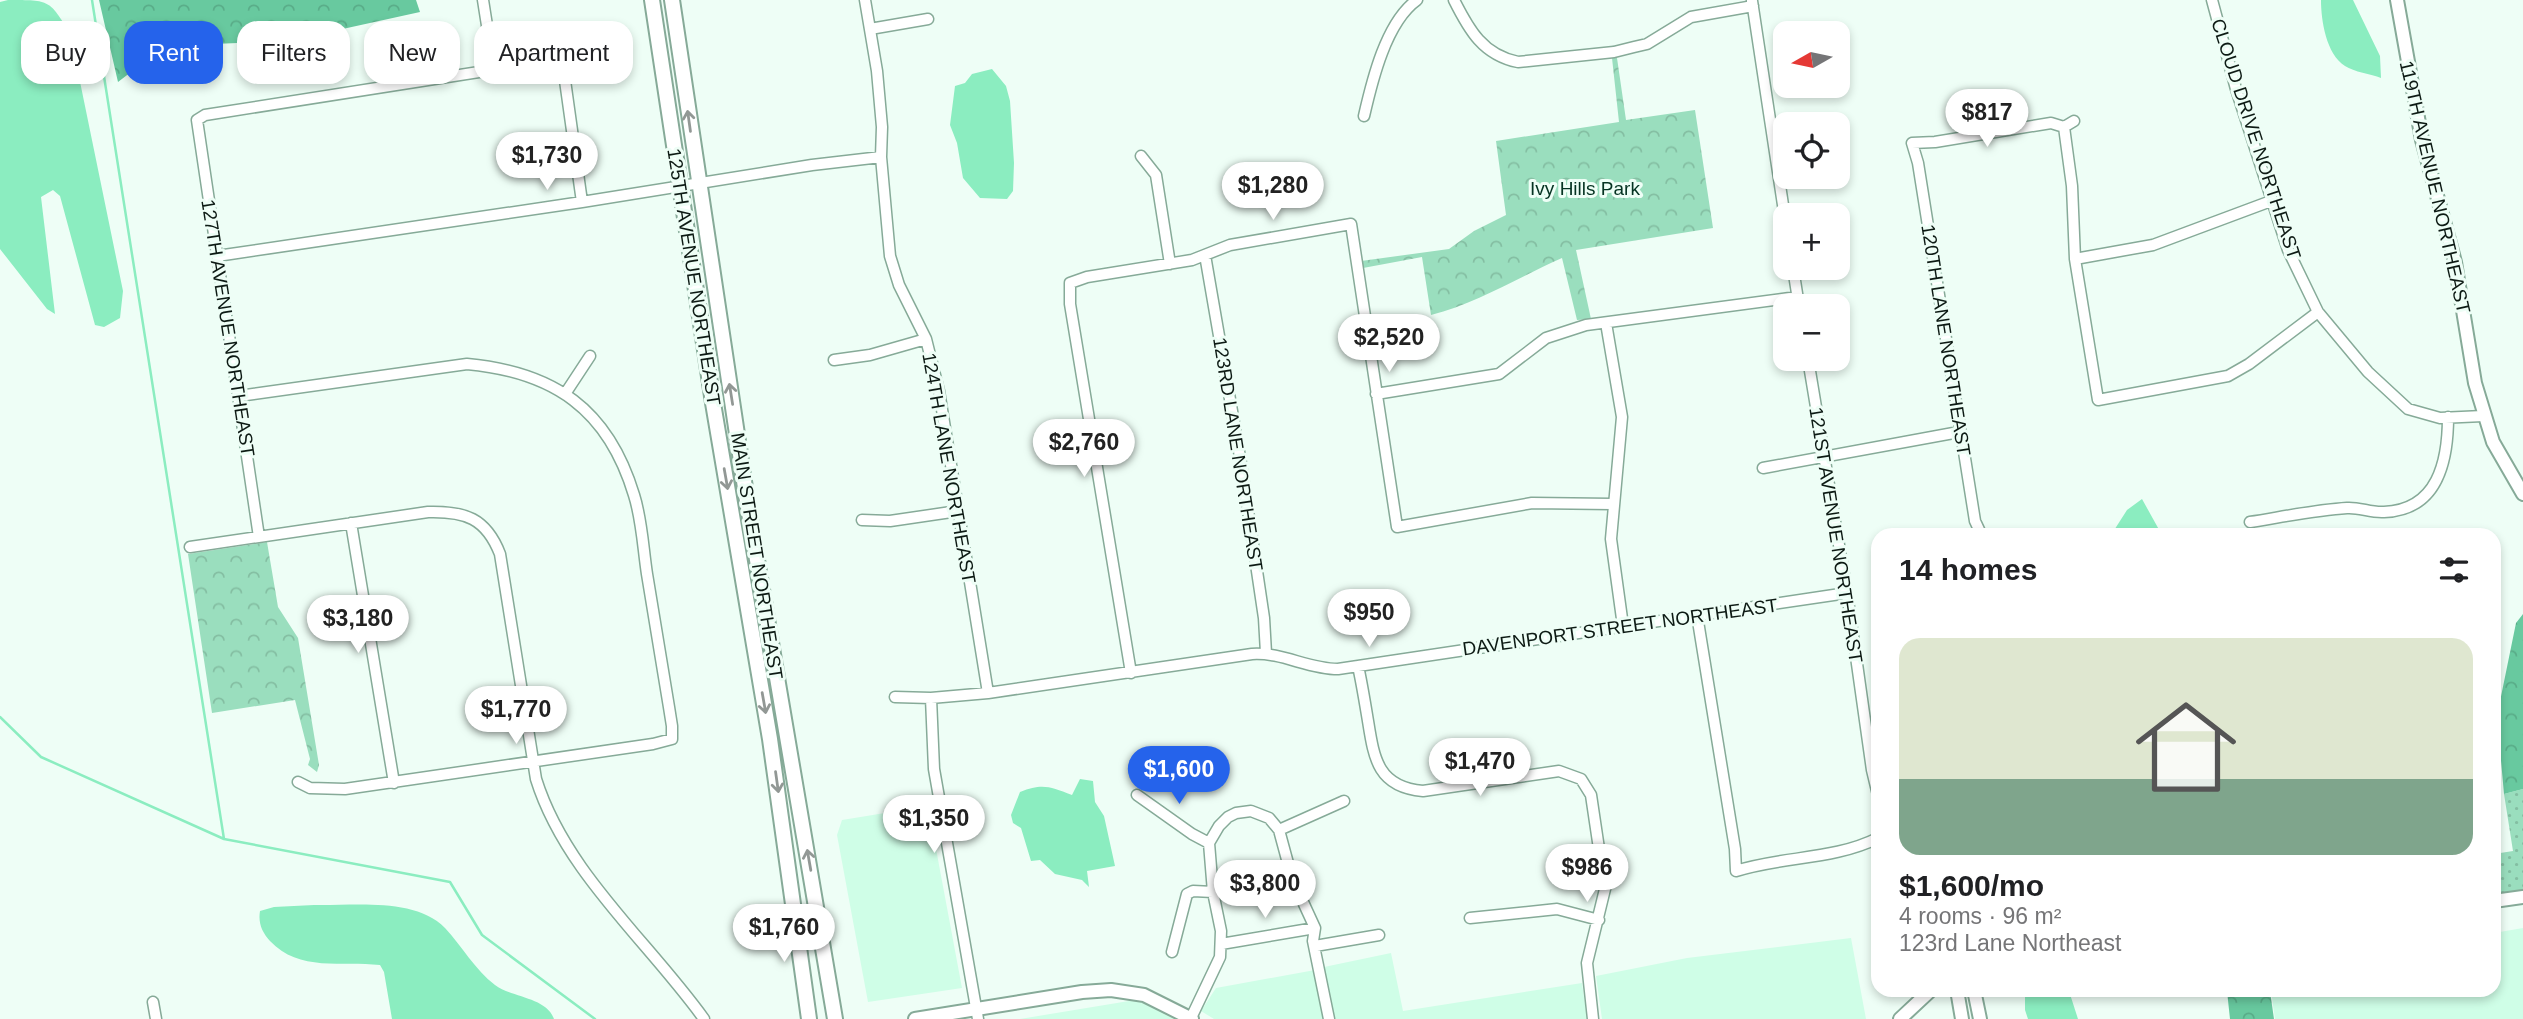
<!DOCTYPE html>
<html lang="en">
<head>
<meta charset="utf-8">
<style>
	:root { --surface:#fff; --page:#f6f6f6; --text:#202124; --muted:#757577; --accent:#2563eb }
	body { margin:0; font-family:Arial,sans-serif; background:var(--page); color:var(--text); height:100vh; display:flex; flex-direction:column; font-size:26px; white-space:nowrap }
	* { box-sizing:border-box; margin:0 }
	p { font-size:23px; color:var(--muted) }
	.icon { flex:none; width:38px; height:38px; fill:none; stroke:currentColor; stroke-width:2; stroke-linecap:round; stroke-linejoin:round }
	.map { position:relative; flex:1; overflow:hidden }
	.details { position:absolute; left:1871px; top:528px; width:630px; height:469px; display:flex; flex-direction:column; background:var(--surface); border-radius:21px; box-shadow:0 4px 10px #0003 }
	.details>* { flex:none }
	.banner { position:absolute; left:21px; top:21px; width:665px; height:63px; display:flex; gap:14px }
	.needle { width:46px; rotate:261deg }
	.buttons { position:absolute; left:1773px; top:21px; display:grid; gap:14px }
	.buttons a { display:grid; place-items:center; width:77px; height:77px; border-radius:14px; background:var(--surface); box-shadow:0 4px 10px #0003; font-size:35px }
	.price { position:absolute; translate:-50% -60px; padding:0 16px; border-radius:24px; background:#fff; color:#222; font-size:23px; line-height:46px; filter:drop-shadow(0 2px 4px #0008) }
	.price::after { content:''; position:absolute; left:50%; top:42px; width:21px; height:16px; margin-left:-10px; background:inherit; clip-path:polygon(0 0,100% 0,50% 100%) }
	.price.selected { background:var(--accent); color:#fff }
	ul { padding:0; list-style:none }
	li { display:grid; align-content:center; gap:14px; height:371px; padding:0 28px }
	li span { display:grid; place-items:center; height:217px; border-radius:21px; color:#555 }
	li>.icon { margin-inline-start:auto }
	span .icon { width:126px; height:126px; fill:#fffc; stroke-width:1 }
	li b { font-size:30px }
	h2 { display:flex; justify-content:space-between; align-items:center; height:84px; padding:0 28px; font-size:30px }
	.tag { padding:0 24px; border-radius:21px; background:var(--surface); box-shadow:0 4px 10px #0003; font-size:24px; line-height:63px }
	.tag.selected { background:var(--accent); color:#fff }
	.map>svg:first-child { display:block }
	.built { fill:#cffee7 }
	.grass { fill:url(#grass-dots) }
	.forest { fill:url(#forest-crowns) }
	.park { fill:url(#park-crowns) }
	.water { fill:#8bedc0 }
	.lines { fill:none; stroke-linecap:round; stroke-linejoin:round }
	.stream { stroke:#8bedc0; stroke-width:2.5 }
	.minor-casing { stroke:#86aa98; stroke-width:13 }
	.tertiary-casing { stroke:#86aa98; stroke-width:16 }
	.secondary-casing { stroke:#86aa98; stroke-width:18 }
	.minor { stroke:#fff; stroke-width:10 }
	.tertiary { stroke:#fff; stroke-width:12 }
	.secondary { stroke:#fff; stroke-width:14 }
	.oneway { stroke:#929895 }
	.labels { text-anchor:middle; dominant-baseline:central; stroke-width:6; stroke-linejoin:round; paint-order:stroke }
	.street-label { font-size:19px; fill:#0d1a14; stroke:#eefef6 }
	.park-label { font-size:19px; fill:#053322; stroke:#eefef6 }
</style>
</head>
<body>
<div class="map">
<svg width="2523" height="1019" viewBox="0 0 2523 1019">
	<defs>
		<pattern id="grass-dots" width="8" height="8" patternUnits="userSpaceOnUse" patternTransform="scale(1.75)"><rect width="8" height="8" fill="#9adebe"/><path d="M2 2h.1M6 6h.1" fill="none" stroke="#84bea2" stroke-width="1.8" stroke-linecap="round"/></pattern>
		<pattern id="forest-crowns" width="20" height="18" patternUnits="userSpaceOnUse" patternTransform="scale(1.75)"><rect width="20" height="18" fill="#68c99f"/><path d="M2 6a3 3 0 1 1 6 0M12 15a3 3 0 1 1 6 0" fill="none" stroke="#59ac88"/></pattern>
		<pattern id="park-crowns" width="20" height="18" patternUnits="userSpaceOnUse" patternTransform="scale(1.75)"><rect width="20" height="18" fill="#9adebe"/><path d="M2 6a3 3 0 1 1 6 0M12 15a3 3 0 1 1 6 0" fill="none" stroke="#84bea2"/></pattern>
	</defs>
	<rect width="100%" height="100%" fill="#eefef6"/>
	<path class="built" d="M928 806 962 988 868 1002 837 835 842 820Z
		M2523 928V1019H2275L2271 991 2494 990V933Z
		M1851 938 1866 1019H1602L1596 976 1687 958Z
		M1391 953 1403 1011 1582 983 1587 1019H1335L1324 967Z
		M1315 970 1323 1019H1214L1201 1011 1216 988Z
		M1141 999 1175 1019H1020Z"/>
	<path class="grass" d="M2523 789V890L2494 895V854L2513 851 2504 794Z"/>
	<path class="forest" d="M99 0H416L420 12 288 41 165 46 118 82Z
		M2523 614V789L2504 794 2497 716 2516 623Z
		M2227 991H2270L2274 1019H2230Z"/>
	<path class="park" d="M1612 58H1617L1626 120 1695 110 1713 228 1576 250 1591 319 1577 320 1562 258C1519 277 1477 303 1431 315L1422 257 1363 268 1361 261 1449 249 1474 231 1506 215 1496 141 1619 122Z
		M267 542 278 607 298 638 319 765 317 772 308 765 310 759 295 700 212 713 188 554Z"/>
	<path class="water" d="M8 0C51 0 49 0 70 33L123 291 120 318 104 327 95 325 60 196 53 190 41 197 55 314 47 309 0 249V2Z
		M2321 0H2353L2380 56 2381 78C2371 74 2354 72 2345 66 2326 54 2321 20 2321 0Z
		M992 69 1006 86 1010 101 1014 163 1013 191 1007 199 980 198 963 178 957 143 950 125 955 86 965 83 972 74Z
		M2142 499 2162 535H2111L2127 510Z
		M1080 779 1093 781 1095 802 1104 816 1115 866 1087 871 1089 887 1082 880 1055 874 1040 860 1031 861 1021 828 1013 823 1011 815 1020 792C1043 783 1050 787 1072 795Z
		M314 905C353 906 415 897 445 928 462 946 475 970 495 985 512 998 546 997 554 1019H392L384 972 380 965C342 961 299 972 270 941 262 932 258 923 260 911L274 907Z
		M2025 991H2069L2078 1019H2028L2025 1010Z"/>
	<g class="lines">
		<path class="stream" d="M92 0 224 839
			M0 717 41 757 224 839 450 882 482 935 595 1019"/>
		<defs>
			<path id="minor" d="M483 0 494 70
				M865 0 877 71 882 127 881 157 890 256 899 285 926 339 939 391 988 693
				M1454 0C1469 30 1483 55 1518 62L1614 52 1634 47 1647 44 1691 17 1753 6
				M2212 0 2236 89 2288 250 2318 312 2368 372 2408 409 2440 418 2483 416
				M1752 1 1785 218
				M870 29 928 19
				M1364 116C1372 81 1386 22 1417 0
				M2064 127 2072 186 2075 259 2098 400 2228 376 2249 364 2318 312
				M2064 127 2074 121
				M1141 156 1156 175 1170 264
				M1205 255 1240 457 1264 618 1266 653
				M217 256 582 202 812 165 881 157
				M2075 259 2153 245 2271 201
				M1793 268 1799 306
				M1606 323 1622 417 1611 539 1623 626
				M1808 359 1847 593 1872 770 1878 795
				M834 360 870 355 926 339
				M565 394 590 356
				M1376 394 1499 374 1546 338 1586 325 1797 297
				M239 396 467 364C554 372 608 409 634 495 642 520 643 548 647 574 655 624 664 675 672 726V739L653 744 345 789 310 788 298 782
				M1763 468 1959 432
				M862 520 890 521 958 511
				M2250 522C2282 517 2315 510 2347 508 2359 507 2371 513 2384 512 2438 510 2448 461 2448 417
				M351 523 394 783
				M1982 536 1975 521 1918 163 1912 143 1935 142 2051 123 2064 127
				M259 537 197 120 205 115 562 59 582 202
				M190 547 428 512C465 511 486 518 500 554L536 779C565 872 648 941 704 1019
				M1697 615 1735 849 1736 871C1783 856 1834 860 1878 838
				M1358 666C1362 684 1365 703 1368 721 1374 759 1378 787 1423 791L1559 771 1581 779 1591 795 1605 889 1587 963 1593 1019
				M1131 673 1070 304V283L1087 277 1192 260 1230 245 1351 224 1397 527 1532 503 1612 504
				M895 697 931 698 988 693 1252 654C1282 652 1308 669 1338 669L1847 593
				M931 698 934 769 978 1019
				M1137 795 1192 834 1209 843
				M1279 830 1344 801
				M1470 918 1557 909 1599 920
				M1221 944 1315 928
				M1315 946 1379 935
				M1172 952 1187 894 1193 891 1213 892
				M153 1002 156 1019
				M1191 1018 1220 957 1221 931 1213 892 1209 843 1219 826 1228 817 1236 813 1251 811 1269 818 1279 830 1292 878 1315 928 1313 941 1329 1019"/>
			<path id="tertiary" d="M2397 0 2422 140 2455 262 2475 383 2493 442 2523 494
				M2494 901 2523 897
				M1957 990 1962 1019
				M1974 990 1980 1019
				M915 1019 1082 992 1111 990 1144 995 1192 1019
				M1900 1019 1931 990"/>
			<path id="secondary" d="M652 0 713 403 770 739 809 1019
				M672 0 747 501 835 1019"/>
		</defs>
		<use href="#minor" class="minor-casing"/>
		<use href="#tertiary" class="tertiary-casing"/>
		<use href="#secondary" class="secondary-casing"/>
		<use href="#minor" class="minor"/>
		<use href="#tertiary" class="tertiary"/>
		<use href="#secondary" class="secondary"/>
	</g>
	<defs><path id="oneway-shaft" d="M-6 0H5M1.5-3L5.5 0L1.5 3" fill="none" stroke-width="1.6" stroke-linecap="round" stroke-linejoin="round" transform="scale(1.75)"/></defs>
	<g class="oneway">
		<use href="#oneway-shaft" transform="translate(689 121) rotate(-98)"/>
		<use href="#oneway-shaft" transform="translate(731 394) rotate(-99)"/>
		<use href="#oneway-shaft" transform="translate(726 479) rotate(80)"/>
		<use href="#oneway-shaft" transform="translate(764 703) rotate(80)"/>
		<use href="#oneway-shaft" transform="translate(777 782) rotate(82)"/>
		<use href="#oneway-shaft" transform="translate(809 860) rotate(-100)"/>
	</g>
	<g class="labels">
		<g class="street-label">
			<text transform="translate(2256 139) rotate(72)">CLOUD DRIVE NORTHEAST</text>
			<text transform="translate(2435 187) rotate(77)">119TH AVENUE NORTHEAST</text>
			<text transform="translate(694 277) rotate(81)">125TH AVENUE NORTHEAST</text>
			<text transform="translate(228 328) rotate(81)">127TH AVENUE NORTHEAST</text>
			<text transform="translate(1946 340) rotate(81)">120TH LANE NORTHEAST</text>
			<text transform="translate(1238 454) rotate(81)">123RD LANE NORTHEAST</text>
			<text transform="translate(949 468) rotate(80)">124TH LANE NORTHEAST</text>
			<text transform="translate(1836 535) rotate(81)">121ST AVENUE NORTHEAST</text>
			<text transform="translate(757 556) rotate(81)">MAIN STREET NORTHEAST</text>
			<text transform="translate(1620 627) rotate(-8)">DAVENPORT STREET NORTHEAST</text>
		</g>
		<g class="park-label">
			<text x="1585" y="188">Ivy Hills Park</text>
		</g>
	</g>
</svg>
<div class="buttons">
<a><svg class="needle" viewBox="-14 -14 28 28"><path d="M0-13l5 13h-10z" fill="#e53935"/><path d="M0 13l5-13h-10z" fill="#757577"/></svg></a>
<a><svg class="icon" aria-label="locate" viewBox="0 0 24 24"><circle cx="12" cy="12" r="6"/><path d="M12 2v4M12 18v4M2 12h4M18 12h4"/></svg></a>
<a>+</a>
<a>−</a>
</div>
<b class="price" style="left:1987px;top:149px">$817</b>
<b class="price" style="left:547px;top:192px">$1,730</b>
<b class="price" style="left:1273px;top:222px">$1,280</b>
<b class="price" style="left:1389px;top:374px">$2,520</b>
<b class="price" style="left:1084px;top:479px">$2,760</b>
<b class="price" style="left:1369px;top:649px">$950</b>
<b class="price" style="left:358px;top:655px">$3,180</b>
<b class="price" style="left:516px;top:746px">$1,770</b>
<b class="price" style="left:1480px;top:798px">$1,470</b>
<b class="price selected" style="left:1179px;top:806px">$1,600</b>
<b class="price" style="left:934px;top:855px">$1,350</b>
<b class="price" style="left:1587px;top:904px">$986</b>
<b class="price" style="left:1265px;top:920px">$3,800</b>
<b class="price" style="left:784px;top:964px">$1,760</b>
<div class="banner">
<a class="tag">Buy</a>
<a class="tag selected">Rent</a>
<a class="tag">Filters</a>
<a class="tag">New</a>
<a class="tag">Apartment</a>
</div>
<section class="details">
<h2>14 homes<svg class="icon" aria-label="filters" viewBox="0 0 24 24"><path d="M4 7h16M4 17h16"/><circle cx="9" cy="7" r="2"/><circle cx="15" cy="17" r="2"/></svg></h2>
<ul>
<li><span style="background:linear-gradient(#dfe7d0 65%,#7fa58c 0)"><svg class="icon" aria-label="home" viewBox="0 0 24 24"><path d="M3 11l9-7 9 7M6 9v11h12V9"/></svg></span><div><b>$1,600/mo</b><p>4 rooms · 96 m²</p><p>123rd Lane Northeast</p></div></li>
</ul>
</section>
</div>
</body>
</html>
